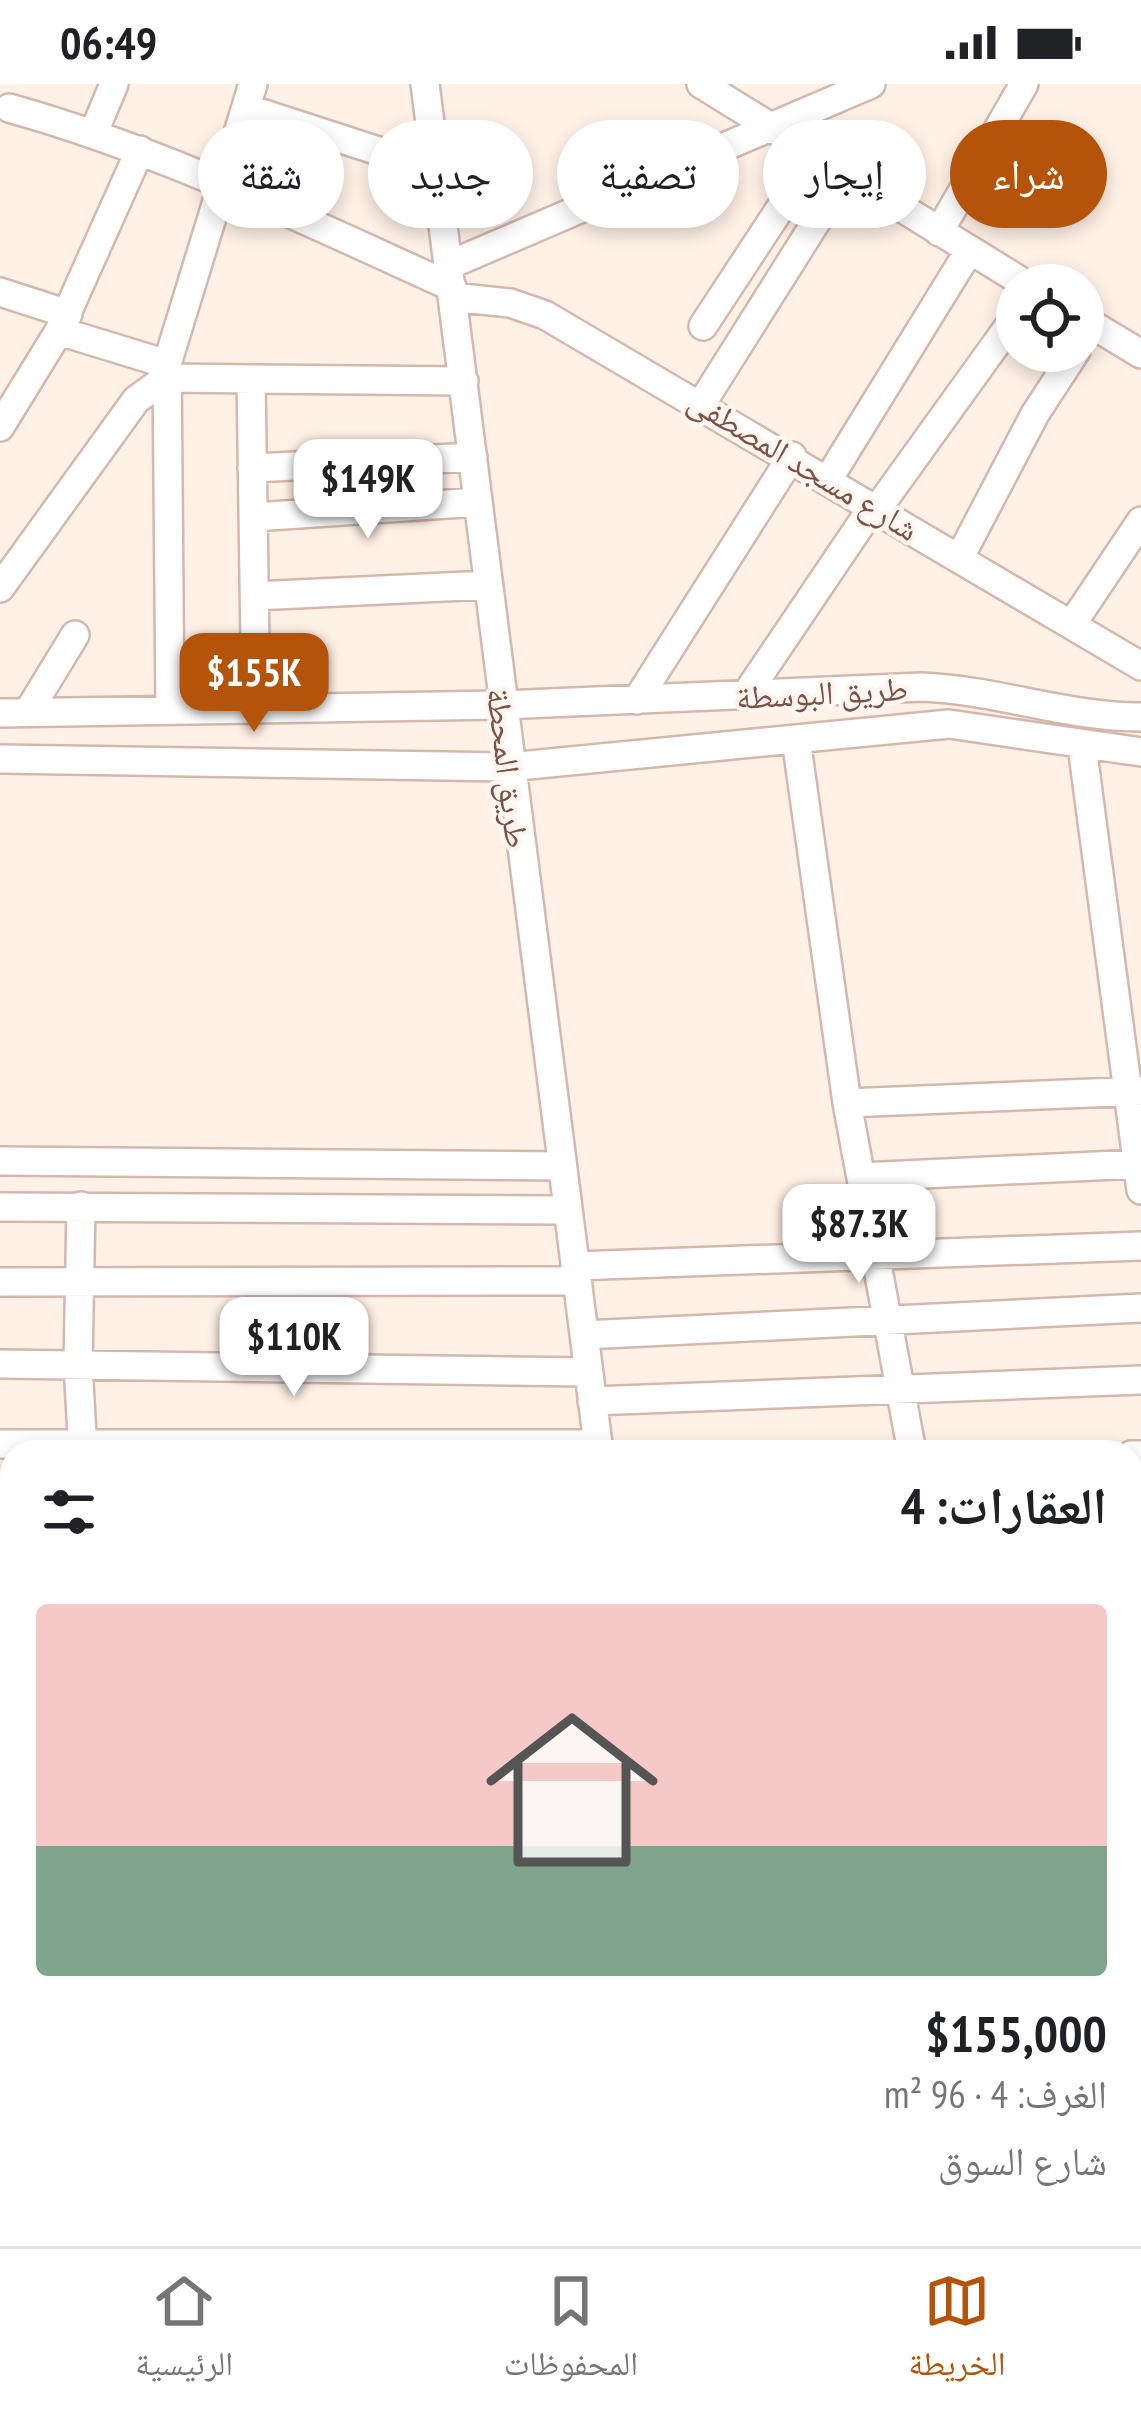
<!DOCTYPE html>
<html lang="ar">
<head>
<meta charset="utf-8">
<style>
	:root { --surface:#fff; --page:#f6f6f6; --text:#202124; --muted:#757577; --line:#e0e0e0; --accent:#b45309 }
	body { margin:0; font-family:"PT Sans Narrow","Noto Naskh Arabic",sans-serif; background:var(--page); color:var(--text); direction:rtl; height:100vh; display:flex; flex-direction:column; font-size:45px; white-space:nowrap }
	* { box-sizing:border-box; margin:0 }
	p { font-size:39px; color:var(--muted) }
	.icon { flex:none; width:66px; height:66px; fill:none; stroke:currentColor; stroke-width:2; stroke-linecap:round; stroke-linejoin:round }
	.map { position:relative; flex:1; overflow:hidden; direction:ltr }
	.panel { position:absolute; left:0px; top:1356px; width:1143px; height:807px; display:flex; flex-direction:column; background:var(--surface); border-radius:36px 36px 0 0; box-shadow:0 6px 18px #0003; direction:rtl }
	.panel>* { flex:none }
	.guide { position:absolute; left:36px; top:36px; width:1071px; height:108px; direction:rtl; display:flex; gap:24px }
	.tools { position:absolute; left:996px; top:180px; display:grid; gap:24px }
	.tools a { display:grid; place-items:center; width:108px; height:108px; border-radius:50%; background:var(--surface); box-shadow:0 6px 18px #0003; font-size:60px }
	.price { position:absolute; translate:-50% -102px; padding:0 27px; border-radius:24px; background:#fff; color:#222; font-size:39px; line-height:78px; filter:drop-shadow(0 3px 6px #0008) }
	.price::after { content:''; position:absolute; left:50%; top:72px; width:36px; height:27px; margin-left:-18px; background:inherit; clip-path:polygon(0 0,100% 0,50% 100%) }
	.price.current { background:var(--accent); color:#fff }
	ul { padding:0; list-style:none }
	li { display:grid; align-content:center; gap:24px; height:636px; padding:0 36px }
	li+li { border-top:3px solid var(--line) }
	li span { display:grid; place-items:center; height:372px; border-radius:12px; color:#555 }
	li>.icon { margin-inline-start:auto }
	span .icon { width:216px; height:216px; fill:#fffc; stroke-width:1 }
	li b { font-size:51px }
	h2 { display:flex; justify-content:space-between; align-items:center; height:144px; padding:0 36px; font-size:51px }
	.chip { padding:0 42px; border-radius:54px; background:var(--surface); box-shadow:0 6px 18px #0003; font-size:42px; line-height:108px }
	.chip.current { background:var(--accent); color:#fff }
	.status { display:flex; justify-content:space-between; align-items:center; height:84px; padding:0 60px; background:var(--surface); direction:ltr }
	.status svg { height:33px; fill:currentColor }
	.dock { display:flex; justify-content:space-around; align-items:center; height:168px; border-top:3px solid var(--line); background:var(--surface); font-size:33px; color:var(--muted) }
	.dock a { display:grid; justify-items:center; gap:6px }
	.dock .current { color:var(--accent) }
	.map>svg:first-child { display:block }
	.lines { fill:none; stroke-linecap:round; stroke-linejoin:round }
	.minor-casing { stroke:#d5b8ad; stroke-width:32 }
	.minor { stroke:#fff; stroke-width:27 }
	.labels { text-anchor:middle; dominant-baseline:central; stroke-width:9; stroke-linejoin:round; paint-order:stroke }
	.street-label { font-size:33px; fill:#7c5147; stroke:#fff6ef }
</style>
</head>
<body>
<div class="status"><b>06:49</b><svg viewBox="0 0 49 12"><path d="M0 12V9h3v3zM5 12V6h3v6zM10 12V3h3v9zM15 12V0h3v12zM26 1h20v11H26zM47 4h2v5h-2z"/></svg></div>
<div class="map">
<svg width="1141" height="2162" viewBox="0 0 1141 2162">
	<rect width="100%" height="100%" fill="#fff1e6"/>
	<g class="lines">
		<defs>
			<path id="minor" d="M425 0 599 1368
				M701 0 1027 201
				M9 24C163 67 306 137 452 203
				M246 24 437 86
				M94 48 114 0
				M939 148 1024 0
				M449 181 871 0
				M0 208 68 230
				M453 213 510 219 545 231 1141 582
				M1083 235 1141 270
				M703 242 814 73
				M59 247 167 280
				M251 295 256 625
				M702 319 845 92
				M0 343 59 247 140 66
				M252 384 473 373
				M829 394 969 167
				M878 424 1017 231
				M254 433 478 418
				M960 473 1035 330 1076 267
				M0 504 136 316 166 294 464 297
				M255 512 487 501
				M1072 540 1141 437
				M745 612 874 421
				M637 616 792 372
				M170 626 167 280 253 0
				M28 628 75 551
				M0 629 501 621 922 603C996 606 1067 633 1141 633
				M796 655 847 1019 912 1368
				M1082 662 1141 1106
				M0 675 508 683 949 640 1141 668
				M847 1019 1141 1007
				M0 1077 562 1082
				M861 1093 1137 1080
				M81 1122 78 1281 83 1368
				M0 1123 567 1126
				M575 1182 1141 1162
				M0 1198 577 1197
				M584 1251 1141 1224
				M0 1280 588 1288
				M592 1317 1141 1296
				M0 1360H598
				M1131 1371H1141
				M0 1439H12
				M1131 1587H1141
				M0 1601H12
				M1131 1709 1141 1708
				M0 1742H12
				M1131 1779 1141 1778
				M0 1815H12
				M6 1864 12 1863
				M1131 1869 1141 1868
				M0 1944H12
				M1131 1963 1141 1962
				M0 2107H12
				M711 2151 712 2162
				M1015 2151 1016 2162
				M185 2162V2151"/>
		</defs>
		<use href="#minor" class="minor-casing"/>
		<use href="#minor" class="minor"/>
	</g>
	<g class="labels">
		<g class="street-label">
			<text transform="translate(804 380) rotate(31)">شارع مسجد المصطفى</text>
			<text transform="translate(822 608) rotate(-3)">طريق البوسطة</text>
			<text transform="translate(509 684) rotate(83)">طريق المحطة</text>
		</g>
	</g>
</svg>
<div class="tools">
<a><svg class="icon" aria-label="locate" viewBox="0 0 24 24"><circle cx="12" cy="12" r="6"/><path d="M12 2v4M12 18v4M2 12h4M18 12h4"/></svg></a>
</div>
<b class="price" style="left:368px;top:457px">$149K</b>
<b class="price current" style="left:254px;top:651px">$155K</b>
<b class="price" style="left:859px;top:1202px">$87.3K</b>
<b class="price" style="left:294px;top:1315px">$110K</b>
<div class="guide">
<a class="chip current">شراء</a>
<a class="chip">إيجار</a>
<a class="chip">تصفية</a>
<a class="chip">جديد</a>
<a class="chip">شقة</a>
</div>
<section class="panel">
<h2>العقارات: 4<svg class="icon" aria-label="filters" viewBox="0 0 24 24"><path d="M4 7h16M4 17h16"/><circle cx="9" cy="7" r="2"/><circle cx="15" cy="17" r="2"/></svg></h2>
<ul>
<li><span style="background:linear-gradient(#f6c9c9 65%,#7fa58c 0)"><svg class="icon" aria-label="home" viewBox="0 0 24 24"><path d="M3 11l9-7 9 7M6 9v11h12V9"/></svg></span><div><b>$155,000</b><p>الغرف: 4 · 96 m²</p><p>شارع السوق</p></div></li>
</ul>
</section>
</div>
<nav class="dock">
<a class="current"><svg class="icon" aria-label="map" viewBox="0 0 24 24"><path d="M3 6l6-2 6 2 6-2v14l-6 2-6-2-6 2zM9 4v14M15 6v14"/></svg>الخريطة</a>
<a><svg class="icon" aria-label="saved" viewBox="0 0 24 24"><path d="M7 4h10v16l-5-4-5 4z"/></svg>المحفوظات</a>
<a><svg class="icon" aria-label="home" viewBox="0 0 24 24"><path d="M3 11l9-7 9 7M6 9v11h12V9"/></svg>الرئيسية</a>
</nav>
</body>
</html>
